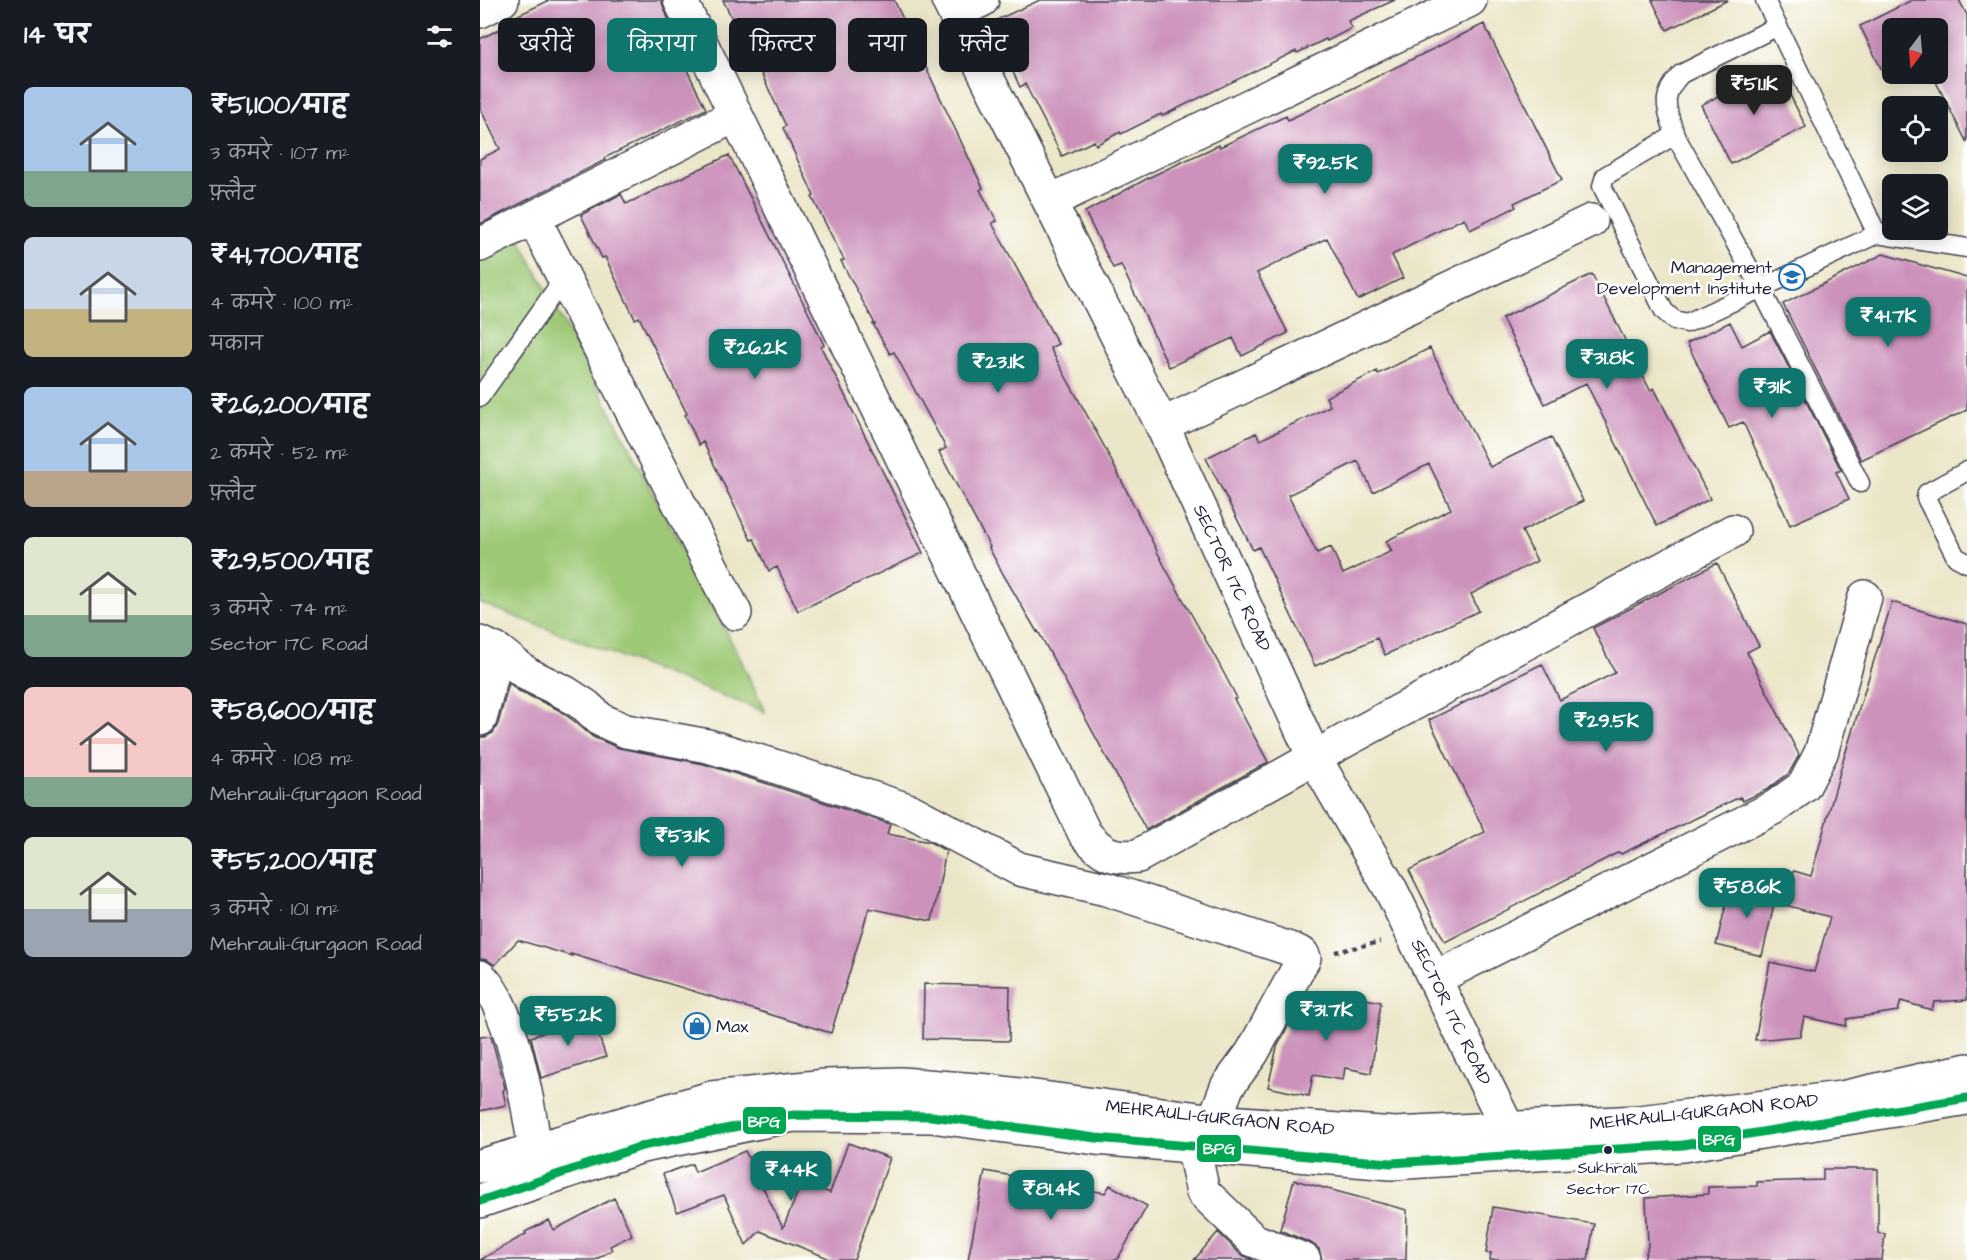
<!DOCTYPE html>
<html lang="hi">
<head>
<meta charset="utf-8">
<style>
	:root { --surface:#171b24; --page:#242831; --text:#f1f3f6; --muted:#9ea1a6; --accent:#0f766e }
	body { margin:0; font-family:"Architects Daughter","Playpen Sans Deva",sans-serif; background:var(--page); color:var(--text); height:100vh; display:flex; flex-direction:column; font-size:22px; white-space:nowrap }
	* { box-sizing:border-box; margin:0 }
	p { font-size:20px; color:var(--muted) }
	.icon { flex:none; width:33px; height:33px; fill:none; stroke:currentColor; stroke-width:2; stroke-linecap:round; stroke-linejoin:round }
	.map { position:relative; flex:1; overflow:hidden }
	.panel { display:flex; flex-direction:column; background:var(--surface); width:480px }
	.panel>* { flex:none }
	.top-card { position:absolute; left:18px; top:18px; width:570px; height:54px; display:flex; gap:12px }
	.needle { width:39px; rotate:196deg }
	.tools { position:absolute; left:1402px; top:18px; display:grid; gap:12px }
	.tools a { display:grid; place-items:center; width:66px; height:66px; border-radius:9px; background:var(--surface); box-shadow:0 3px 15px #0003; font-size:30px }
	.price { position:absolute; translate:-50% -51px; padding:0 14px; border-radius:12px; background:var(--accent); color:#fff; font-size:20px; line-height:39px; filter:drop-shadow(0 2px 3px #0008) }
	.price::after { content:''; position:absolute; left:50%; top:36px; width:18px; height:14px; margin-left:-9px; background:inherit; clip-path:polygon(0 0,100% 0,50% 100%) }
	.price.on { background:#222; color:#fff }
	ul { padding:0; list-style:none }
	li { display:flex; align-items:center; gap:18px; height:150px; padding:0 24px }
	li span { display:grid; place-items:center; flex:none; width:168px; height:120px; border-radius:9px; color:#555 }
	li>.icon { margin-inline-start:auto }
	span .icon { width:72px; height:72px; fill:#fffc; stroke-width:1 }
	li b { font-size:26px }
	h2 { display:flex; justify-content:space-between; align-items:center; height:72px; padding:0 24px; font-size:26px }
	.pill { padding:0 21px; border-radius:9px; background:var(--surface); box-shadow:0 3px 15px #0003; font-size:21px; line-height:54px }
	.pill.on { background:var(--accent); color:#fff }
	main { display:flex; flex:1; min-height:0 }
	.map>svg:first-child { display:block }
	.green { fill:#9dc874; stroke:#607558; stroke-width:1.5 }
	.building { fill:#cc92bb; fill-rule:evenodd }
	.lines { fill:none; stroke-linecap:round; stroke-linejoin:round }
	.service-casing { stroke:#403f50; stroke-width:21 }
	.minor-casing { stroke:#403f50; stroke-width:36 }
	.primary-casing { stroke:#403f50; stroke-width:36 }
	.path { stroke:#403f50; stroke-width:4; stroke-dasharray:4.5 4.5; stroke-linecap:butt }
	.service { stroke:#fff; stroke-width:18 }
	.minor { stroke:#fff; stroke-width:33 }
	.primary { stroke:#fff; stroke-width:33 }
	.bus-1-casing { stroke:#fff; stroke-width:14 }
	.bus-1 { stroke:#00a651; stroke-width:9 }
	.bus-dot { fill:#22223b; stroke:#fff; stroke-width:2 }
	.labels { text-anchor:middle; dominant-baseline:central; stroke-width:5; stroke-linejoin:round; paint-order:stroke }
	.bus-label { font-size:16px; fill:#22223b; stroke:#fff }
	.poi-label { font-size:18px; fill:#22223b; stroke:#fff; text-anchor:end }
	.street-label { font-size:18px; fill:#22223b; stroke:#fff }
	.line-badge { stroke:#fff; stroke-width:2 }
	.badge-label { font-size:16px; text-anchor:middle; font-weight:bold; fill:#fff }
</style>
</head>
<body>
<main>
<section class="panel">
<h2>14 घर<svg class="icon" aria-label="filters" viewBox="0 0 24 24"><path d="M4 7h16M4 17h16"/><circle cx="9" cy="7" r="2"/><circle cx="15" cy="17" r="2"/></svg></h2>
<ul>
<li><span style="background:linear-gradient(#a9c7e8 70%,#7fa58c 0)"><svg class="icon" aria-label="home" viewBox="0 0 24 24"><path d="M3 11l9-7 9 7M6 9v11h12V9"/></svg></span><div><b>₹51,100/माह</b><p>3 कमरे · 107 m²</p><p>फ़्लैट</p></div></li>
<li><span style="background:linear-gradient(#c9d6e8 60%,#c2b280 0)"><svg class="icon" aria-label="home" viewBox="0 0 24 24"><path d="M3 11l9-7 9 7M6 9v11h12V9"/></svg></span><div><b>₹41,700/माह</b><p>4 कमरे · 100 m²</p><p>मकान</p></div></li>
<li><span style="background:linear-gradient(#a9c7e8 70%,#b9a48a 0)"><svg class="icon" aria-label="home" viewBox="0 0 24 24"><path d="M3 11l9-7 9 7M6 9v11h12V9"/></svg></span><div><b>₹26,200/माह</b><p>2 कमरे · 52 m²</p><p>फ़्लैट</p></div></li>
<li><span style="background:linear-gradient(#dfe7d0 65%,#7fa58c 0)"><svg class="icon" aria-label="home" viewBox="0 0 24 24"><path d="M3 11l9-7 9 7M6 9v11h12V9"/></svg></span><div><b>₹29,500/माह</b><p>3 कमरे · 74 m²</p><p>Sector 17C Road</p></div></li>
<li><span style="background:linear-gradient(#f6c9c9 75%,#7fa58c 0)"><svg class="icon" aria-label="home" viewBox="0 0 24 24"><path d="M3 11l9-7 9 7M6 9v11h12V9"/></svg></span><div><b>₹58,600/माह</b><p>4 कमरे · 108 m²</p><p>Mehrauli-Gurgaon Road</p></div></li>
<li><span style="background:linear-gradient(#dfe7d0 60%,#9aa5b1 0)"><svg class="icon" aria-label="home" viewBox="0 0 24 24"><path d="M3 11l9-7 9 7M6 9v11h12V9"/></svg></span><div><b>₹55,200/माह</b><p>3 कमरे · 101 m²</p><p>Mehrauli-Gurgaon Road</p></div></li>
</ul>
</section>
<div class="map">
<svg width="1487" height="1260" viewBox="0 0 1487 1260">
	<rect width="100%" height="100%" fill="#fff"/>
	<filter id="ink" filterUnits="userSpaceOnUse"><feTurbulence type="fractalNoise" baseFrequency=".0167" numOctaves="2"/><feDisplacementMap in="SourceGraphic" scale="12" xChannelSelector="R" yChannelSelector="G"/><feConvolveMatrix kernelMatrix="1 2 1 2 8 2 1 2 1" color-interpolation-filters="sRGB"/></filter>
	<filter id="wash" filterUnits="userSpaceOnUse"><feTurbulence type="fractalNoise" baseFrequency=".008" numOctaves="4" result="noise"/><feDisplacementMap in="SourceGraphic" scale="24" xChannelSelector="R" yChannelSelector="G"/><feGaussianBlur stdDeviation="1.35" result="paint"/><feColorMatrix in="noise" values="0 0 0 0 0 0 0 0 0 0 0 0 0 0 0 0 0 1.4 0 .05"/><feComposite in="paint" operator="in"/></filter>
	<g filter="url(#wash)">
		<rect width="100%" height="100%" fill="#ece6c8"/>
		<path class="green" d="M36 232 259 656 285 712 0 603V249Z"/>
		<g id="blocks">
			<path class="building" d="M70 0H181L189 21 184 23 226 109 124 158 125 160 0 224V159L20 149 0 108V39L34 22 32 18Z
				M243 0H414L503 188 500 190 517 221 512 223 578 344 570 348 624 446 685 567 739 664 757 698 754 699 788 762 666 830 558 631 557 632 523 574 509 548 510 547 459 452 466 448 414 352 410 354 393 324H395L361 261 364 260 332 197 334 196 303 128 306 126 261 30 258 31Z
				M560 0H915L868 21 872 28 847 41 846 39 817 53 816 51 682 116 681 114 641 134 640 132 616 145 614 141 582 156 545 84 540 87 510 23Z
				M1172 0H1248L1187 30Z
				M1432 0H1479L1487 15V143L1452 74H1458V28H1413V74H1421L1407 80 1380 26Z
				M1004 24 1082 180 1034 203 1036 207 990 230 984 218 912 255 923 278 878 300 847 238 777 273 808 333 762 356 753 338 689 367 641 265 633 268 605 212 672 176 739 145 740 147 806 116 808 120Z
				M1296 67 1326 127 1251 164 1221 105Z
				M249 155 330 316 344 345 341 347 443 553 318 611 297 567 289 571 274 539 271 540 223 442 219 445 205 415 207 414 159 317 155 319 125 257 122 258 101 215 141 194 146 204Z
				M1403 254 1487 278V410L1381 460 1303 304Z
				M1112 274 1170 390 1174 388 1230 499 1177 526 1106 383 1065 404 1022 318Z
				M1250 322 1262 346 1290 331 1361 470 1356 472 1369 499 1310 525 1263 422 1249 428 1207 343Z
				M950 348 1010 467 1071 437 1103 501 1042 531 1057 561 991 594 999 611 905 655 897 638 835 666 779 547 773 550 726 458 776 433 780 440 850 406 846 397 897 371 898 374ZM878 461 893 492 949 464 971 509 906 541 912 551 863 574 851 547 837 553 808 495Z
				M1237 563 1279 646 1267 652 1319 755 1309 773 1288 789 1263 801 1260 797 1141 854 1139 852 965 942 929 870 1005 832 949 720 1062 664 1080 700 1135 673 1113 628Z
				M1412 602 1487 624V1000L1454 1002 1452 1010 1421 1001 1418 1011 1367 1019 1366 1026 1324 1017 1320 1036 1275 1040 1290 962 1334 972 1350 917 1305 905 1314 871 1331 876 1363 761Z
				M29 683 39 691 77 709 94 721 113 737 139 748 224 764 288 784 410 824 407 834 450 842 466 851 452 921 389 908 351 1033 91 954 92 956 38 940 15 965 7 960 0 959V737H5L13 733 18 724Z
				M1252 881 1297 892 1282 956 1236 945Z
				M444 984 530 986 529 1041 443 1039Z
				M855 993 901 1002 891 1073 865 1068 863 1080 833 1075 829 1096 788 1087 797 1047 824 996 853 1002Z
				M112 1016 126 1057 61 1078 51 1037Z
				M11 1036 25 1088 23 1091 26 1105 0 1111V1037Z
				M368 1143 410 1158 374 1260H353L280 1231 266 1245 244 1195 197 1212 183 1174 212 1164 215 1172 265 1151 303 1228 322 1182 350 1193Z
				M1343 1169H1398V1233L1405 1234 1402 1260H1164L1168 1246 1166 1198 1228 1194V1187L1277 1186V1182L1343 1180Z
				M505 1171 625 1193 630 1185 667 1206 637 1260H488Z
				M814 1180 927 1210 926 1260H842L839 1249 831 1243 800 1230Z
				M134 1198 152 1235 130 1246 132 1250 115 1260H0L46 1234 45 1232 69 1220 74 1230Z
				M1013 1207 1114 1224 1108 1260H1010L1011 1253H1006Z
				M738 1232 760 1254 773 1260H714Z"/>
		</g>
	</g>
	<g filter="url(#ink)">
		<use href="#blocks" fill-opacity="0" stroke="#403f50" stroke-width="1.5"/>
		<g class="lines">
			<defs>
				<path id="service" d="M1285 0 1397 234
					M1298 26 1201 74C1179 98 1187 107 1195 135L1125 176 1122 186 1184 311 1194 320 1207 323 1397 234 1487 248
					M1195 135 1281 289 1380 483
					M0 397 84 278
					M1487 471 1447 493 1446 498 1476 557 1487 563"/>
				<path id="minor" d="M200 0 605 834C622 853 631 859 658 856L866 740 1253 531
					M468 0 682 425 834 757 911 890 1028 1129 1036 1152
					M0 11 22 0
					M475 13 502 0
					M571 201 990 0
					M54 219 255 613
					M0 245 256 115
					M682 425 1111 221
					M0 643 18 651 0 719
					M18 651 47 674 86 693 106 706 121 720 146 731 228 746 294 766 431 811 539 869 626 889 813 950 822 954 824 958 772 1053 747 1087 734 1121
					M0 977C32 1006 49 1107 55 1150
					M954 979 1295 807 1324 786 1341 753 1385 597
					M713 1146 723 1192 773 1240 824 1260"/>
				<path id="primary" d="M0 1166 231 1098 346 1086 421 1084 509 1091 734 1121 915 1134 1159 1122 1361 1098 1487 1070
					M0 1201 162 1146 313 1115 451 1116 616 1138 911 1163 1203 1145 1487 1098"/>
			</defs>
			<use href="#service" class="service-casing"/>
			<use href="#minor" class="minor-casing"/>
			<use href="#primary" class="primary-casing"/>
			<path class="path" d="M855 952 900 942"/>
			<use href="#service" class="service"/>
			<use href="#minor" class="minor"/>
			<use href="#primary" class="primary"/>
			<defs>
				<path id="bus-1" d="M0 1201 162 1146 313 1115 451 1116 616 1138 911 1163 1203 1145 1487 1098"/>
			</defs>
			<use href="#bus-1" class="bus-1-casing"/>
			<use href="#bus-1" class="bus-1"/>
		</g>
	</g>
	<defs>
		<symbol id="university-ring" viewBox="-11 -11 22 22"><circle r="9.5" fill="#fff" stroke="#1f6fb2" stroke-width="1.5"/><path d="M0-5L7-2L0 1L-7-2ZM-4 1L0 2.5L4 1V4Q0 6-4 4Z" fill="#1f6fb2"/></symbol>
		<symbol id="shop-ring" viewBox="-11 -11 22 22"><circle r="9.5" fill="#fff" stroke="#1f6fb2" stroke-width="1.5"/><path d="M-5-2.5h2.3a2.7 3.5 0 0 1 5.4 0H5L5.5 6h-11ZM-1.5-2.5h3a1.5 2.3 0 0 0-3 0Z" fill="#1f6fb2"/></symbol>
	</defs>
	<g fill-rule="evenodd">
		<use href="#university-ring" x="1297" y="262" width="30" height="30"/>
		<use href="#shop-ring" x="202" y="1011" width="30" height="30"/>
	</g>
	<circle class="bus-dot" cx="1128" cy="1150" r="5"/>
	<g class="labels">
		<g class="bus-label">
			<text x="1128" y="1168">Sukhrali,<tspan x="1128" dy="21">Sector 17C</tspan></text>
		</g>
		<g class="poi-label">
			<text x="1292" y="267">Management<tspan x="1292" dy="21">Development Institute</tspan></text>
			<text x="236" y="1026" text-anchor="start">Max</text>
		</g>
		<g class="street-label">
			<text transform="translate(752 578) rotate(65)">SECTOR 17C ROAD</text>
			<text transform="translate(971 1012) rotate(64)">SECTOR 17C ROAD</text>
			<text transform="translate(1224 1112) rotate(-6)">MEHRAULI-GURGAON ROAD</text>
			<text transform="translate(740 1118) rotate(6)">MEHRAULI-GURGAON ROAD</text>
		</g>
	</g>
	<g class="line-badge">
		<rect x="262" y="1106" width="45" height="29" rx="6" fill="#00a651"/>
		<rect x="1217" y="1125" width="45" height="28" rx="6" fill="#00a651"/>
		<rect x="716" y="1134" width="46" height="29" rx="6" fill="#00a651"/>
	</g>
	<g class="badge-label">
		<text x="284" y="1127">BPG</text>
		<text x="1239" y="1145">BPG</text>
		<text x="739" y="1154">BPG</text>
	</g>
</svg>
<div class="tools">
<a><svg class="needle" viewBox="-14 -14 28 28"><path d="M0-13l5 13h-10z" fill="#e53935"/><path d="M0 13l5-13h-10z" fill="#9ea1a6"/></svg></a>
<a><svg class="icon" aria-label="locate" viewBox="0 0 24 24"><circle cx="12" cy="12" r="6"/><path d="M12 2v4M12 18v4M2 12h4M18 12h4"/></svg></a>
<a><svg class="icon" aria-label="layers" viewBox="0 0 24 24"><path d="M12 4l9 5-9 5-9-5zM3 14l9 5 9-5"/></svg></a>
</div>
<b class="price on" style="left:1274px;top:116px">₹51.1K</b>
<b class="price" style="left:845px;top:195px">₹92.5K</b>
<b class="price" style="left:1408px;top:348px">₹41.7K</b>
<b class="price" style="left:275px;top:380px">₹26.2K</b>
<b class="price" style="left:1127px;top:390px">₹31.8K</b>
<b class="price" style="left:518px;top:394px">₹23.1K</b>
<b class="price" style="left:1292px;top:419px">₹31K</b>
<b class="price" style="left:1126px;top:753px">₹29.5K</b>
<b class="price" style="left:202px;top:868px">₹53.1K</b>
<b class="price" style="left:1267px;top:919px">₹58.6K</b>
<b class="price" style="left:846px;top:1042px">₹31.7K</b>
<b class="price" style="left:88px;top:1047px">₹55.2K</b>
<b class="price" style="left:311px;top:1202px">₹44K</b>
<b class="price" style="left:571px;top:1221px">₹81.4K</b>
<div class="top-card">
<a class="pill">खरीदें</a>
<a class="pill on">किराया</a>
<a class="pill">फ़िल्टर</a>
<a class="pill">नया</a>
<a class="pill">फ़्लैट</a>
</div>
</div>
</main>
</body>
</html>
